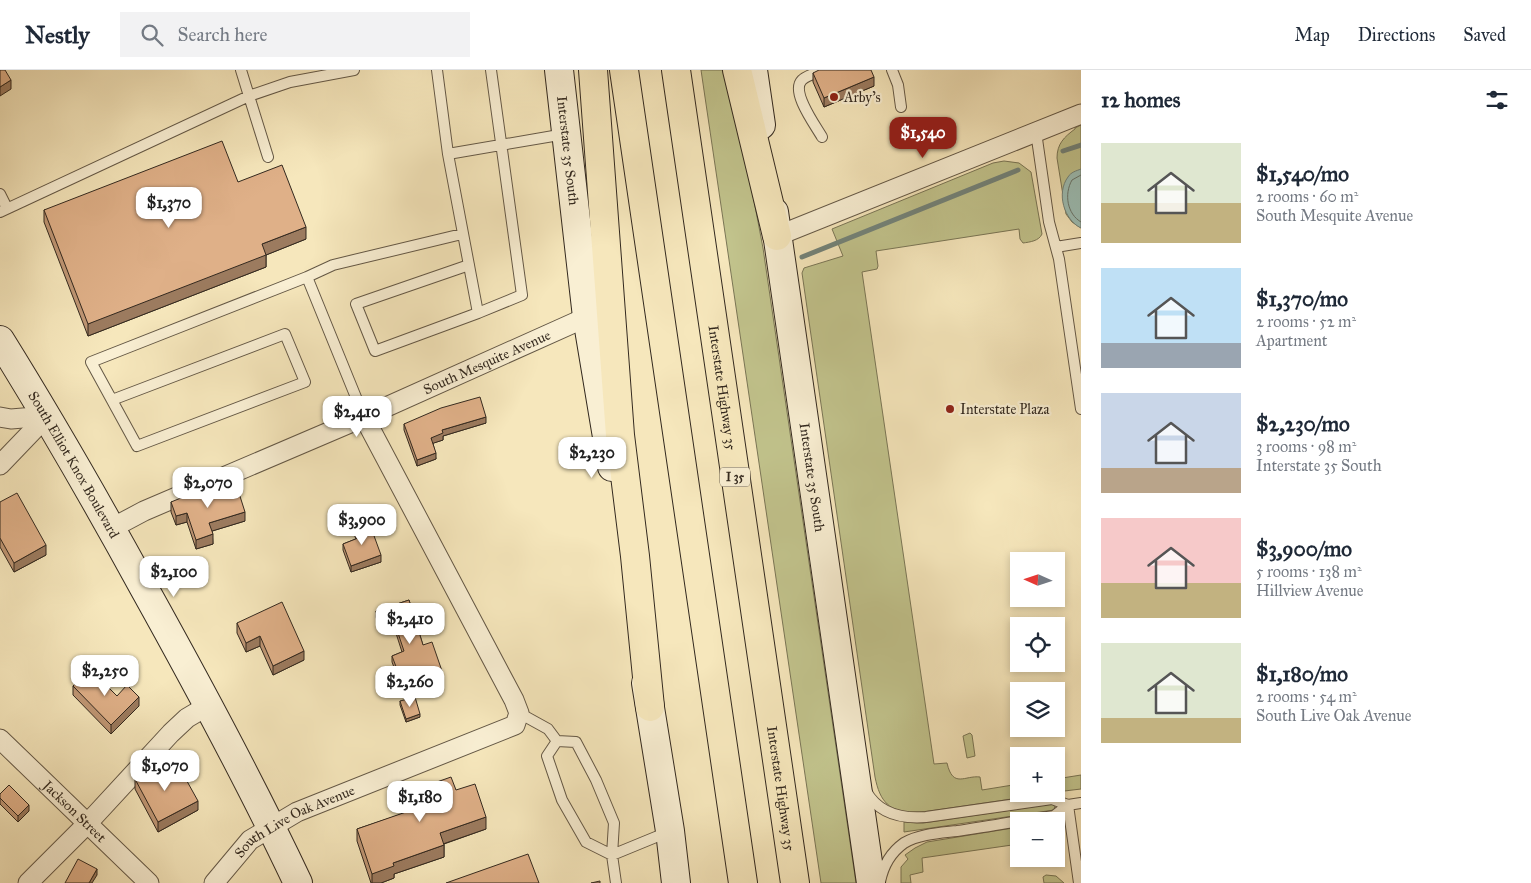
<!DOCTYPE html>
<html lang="en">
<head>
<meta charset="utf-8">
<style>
	:root { --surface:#fff; --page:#f2f2f3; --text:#1f2937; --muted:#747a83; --line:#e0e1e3; --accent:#8f2418 }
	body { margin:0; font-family:"IM FELL Great Primer",serif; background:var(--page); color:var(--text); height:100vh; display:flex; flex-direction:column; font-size:19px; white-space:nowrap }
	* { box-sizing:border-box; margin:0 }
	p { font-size:16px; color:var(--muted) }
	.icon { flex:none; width:28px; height:28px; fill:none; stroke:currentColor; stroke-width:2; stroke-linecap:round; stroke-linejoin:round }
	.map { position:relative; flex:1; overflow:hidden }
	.drawer { display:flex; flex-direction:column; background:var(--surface); width:450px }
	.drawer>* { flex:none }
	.needle { width:32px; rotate:273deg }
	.buttons { position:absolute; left:1010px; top:482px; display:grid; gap:10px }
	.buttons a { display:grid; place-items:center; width:55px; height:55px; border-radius:0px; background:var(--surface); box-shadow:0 2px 8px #0003; font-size:25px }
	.price { position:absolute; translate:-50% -42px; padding:0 11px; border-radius:10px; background:#fff; color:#222; font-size:16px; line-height:32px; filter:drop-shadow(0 1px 2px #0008) }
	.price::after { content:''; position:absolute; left:50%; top:30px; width:15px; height:11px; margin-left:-8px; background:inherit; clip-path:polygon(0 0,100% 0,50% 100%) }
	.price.active { background:var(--accent); color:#fff }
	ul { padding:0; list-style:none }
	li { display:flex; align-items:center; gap:15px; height:125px; padding:0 20px }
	li span { display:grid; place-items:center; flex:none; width:140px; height:100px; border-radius:0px; color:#555 }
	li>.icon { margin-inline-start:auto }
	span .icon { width:60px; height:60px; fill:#fffc; stroke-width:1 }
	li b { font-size:21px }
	h2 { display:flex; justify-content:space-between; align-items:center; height:60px; padding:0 20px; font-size:21px }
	header { display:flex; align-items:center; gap:30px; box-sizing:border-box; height:70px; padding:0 25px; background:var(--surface); border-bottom:1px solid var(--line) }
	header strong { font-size:24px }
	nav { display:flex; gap:28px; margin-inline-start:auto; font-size:18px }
	.search { width:350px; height:45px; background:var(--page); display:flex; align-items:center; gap:12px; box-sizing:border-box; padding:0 18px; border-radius:0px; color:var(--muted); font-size:19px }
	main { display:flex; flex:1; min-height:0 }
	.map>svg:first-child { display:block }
	.green { fill:#c2c48d; stroke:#7a7656 }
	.water { fill:#9dbfb6; stroke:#73837a }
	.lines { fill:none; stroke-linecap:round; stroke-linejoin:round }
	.shore { stroke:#68746a; stroke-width:1 }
	.stream { stroke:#73837a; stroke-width:5 }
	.lane-casing { stroke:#645846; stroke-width:12 }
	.street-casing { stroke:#645846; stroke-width:21 }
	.secondary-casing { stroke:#33291f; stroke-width:30 }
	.highway-casing { stroke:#33291f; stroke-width:30 }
	.lane { stroke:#f9efd3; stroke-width:10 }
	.street { stroke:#f9efd3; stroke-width:19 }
	.secondary { stroke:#f9efd3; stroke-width:28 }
	.highway { stroke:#f6e7bc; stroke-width:28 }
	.wall { fill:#c09775; stroke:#33291f }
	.shaded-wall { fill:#9c7b5f; stroke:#33291f }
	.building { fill:#dfb088; stroke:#33291f }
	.poi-dot { fill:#8f2418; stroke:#f9efd3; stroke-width:2 }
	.labels { text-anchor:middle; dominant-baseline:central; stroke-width:4.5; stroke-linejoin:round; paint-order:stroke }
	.shield { fill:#f9efd3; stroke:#6e6455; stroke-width:1 }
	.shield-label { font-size:12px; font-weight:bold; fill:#33291f }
	.poi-label { font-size:14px; fill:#33291f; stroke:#f9efd3; text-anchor:start }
	.street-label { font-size:14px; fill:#33291f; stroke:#f9efd3 }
</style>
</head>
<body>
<header>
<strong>Nestly</strong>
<div class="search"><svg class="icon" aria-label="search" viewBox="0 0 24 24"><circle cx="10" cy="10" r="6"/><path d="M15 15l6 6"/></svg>Search here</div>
<nav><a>Map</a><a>Directions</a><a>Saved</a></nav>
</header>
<main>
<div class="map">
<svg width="1081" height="813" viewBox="0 0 1081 813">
	<rect width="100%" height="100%" fill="#f6e7bc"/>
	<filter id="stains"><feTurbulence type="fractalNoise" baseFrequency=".004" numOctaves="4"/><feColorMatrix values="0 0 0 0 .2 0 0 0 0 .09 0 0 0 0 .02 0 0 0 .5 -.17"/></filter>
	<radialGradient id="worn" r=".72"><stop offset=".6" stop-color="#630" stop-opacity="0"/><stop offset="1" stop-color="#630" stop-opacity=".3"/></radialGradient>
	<path class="green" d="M701 0H729L763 178 856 813H821Z
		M1081 55V158L1072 152 1066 144 1057 88C1057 74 1064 67 1075 59V58Z
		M1004 91 1019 93 1031 102 1042 164C1039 171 1030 172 1023 173L1020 169 1019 159 876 181 878 196 877 199 862 202 934 694 947 693C953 719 965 705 980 707L982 720 1019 714V724H1046L916 743C889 742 880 732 875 707L802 203 804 198 843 186 832 159 993 93Z
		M970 663 972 665 975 686 967 688 963 666Z
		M1081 705V719L1056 722V709Z
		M1052 734 1055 736 1054 740 904 762V752L923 753Z
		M1019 757V774L922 788 923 802 910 805 911 813H901V797L908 789 905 785 915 778 927 772Z
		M1046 805 1056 806 1064 813H1044L1043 807Z"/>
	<path class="water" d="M1081 99V158C1064 150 1056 123 1068 107 1071 102 1076 101 1081 99Z"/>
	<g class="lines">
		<path class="shore" d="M1081 105 1072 110C1064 124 1067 144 1081 152"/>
		<path class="stream" d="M1063 81 1081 75
			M802 187 1018 100"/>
		<defs>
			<path id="lane" d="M241 0 249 26 290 12 354 0
				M437 0 448 84 565 64
				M892 0 898 15 901 37
				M1036 62 1049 152 1059 189 1081 339
				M822 67C816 56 790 22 802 10 807 5 817 3 824 0
				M448 84 478 243 375 281 356 234 469 195
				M0 124 7 138
				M0 142 249 26 268 87
				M1056 177 1081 173
				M478 243 522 225 491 0
				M112 330 285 264 305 312 137 376 91 292 307 207
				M364 347 307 207 333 195 462 164
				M519 643 548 659 557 671
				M866 721C878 743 901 749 926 747L1052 729 1068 735 1054 746 1020 751
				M880 812C883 796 890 783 904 773 919 764 940 763 957 761 977 758 998 755 1019 751
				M616 813 612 785 614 753 596 710 576 672 557 671 547 686 562 730 586 772 612 785 668 762
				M1079 813 1068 735 1081 733"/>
			<g id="street">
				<path d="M777 166 1081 44"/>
				<path d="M0 347 11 349 47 346"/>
				<path d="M0 395 47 346"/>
				<path id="s1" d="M112 458 144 441 364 347 587 247"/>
				<path id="s2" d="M0 669 149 813"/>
				<path d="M28 813 87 754 171 663 187 648 209 635"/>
				<path id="s3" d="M214 813 250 770 297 742 515 655 519 643 514 630 364 347"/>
			</g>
			<g id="secondary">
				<path id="s4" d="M559 0 587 247 612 397"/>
				<path d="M753 0 761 55"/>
				<path id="s5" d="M774 142 871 813"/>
				<path id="s6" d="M0 270C51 352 98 434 144 518 198 615 251 713 298 813"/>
				<path d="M646 613 670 761 676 813"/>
			</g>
			<g id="highway">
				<path d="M593 0 620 365 635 486 650 637"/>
				<path d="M624 0 743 813"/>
				<path id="s7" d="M676 0 795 813"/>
				<path d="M737 0 777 166"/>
			</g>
		</defs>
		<use href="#lane" class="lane-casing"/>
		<use href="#street" class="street-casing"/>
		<use href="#secondary" class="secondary-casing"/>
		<use href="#highway" class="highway-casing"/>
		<use href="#lane" class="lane"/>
		<use href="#street" class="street"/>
		<use href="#secondary" class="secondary"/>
		<use href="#highway" class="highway"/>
	</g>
	<path class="wall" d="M813 3 874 16 824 37 813 12Z
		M238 112 306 169 266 185V197L88 266 44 152V140Z
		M486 353 443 366V370L433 373 436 389 417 396 404 360V354Z
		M217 426 245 451 212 461 213 474 196 479 187 452 176 455 171 442V432Z
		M0 432 46 485 14 502 0 477Z
		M354 458 381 492 351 502 343 480V474L356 469 354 464Z
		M409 530 423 575 442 607 403 621 392 592V586L402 582 394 557 380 562 376 547V541Z
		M237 553 304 590 273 605 260 576 246 582 237 563Z
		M73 616 117 626 139 636 111 664 73 625Z
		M400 631 420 647 406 652 400 635Z
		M135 709 171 710 198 740 158 762 135 719Z
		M456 720 486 759 444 774V787L394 804V808L381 813H371L357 771V759L402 744 400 737V725Z
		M0 724 29 741 18 752 0 734Z"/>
	<path class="shaded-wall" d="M874 7V16L824 37V28Z
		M11 10V19L0 26V17Z
		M306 157V169L266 185V197L88 266V254L262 174Z
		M486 347V353L443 366V370L431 374V368L442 360Z
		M436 383V389L417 396V390Z
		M245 442V451L209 462V453Z
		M187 443V452L176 455V446Z
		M213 464V474L196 479V470Z
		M46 475V485L14 502V493Z
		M381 485V492L351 502V496Z
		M394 551V557L380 562V556Z
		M260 566V576L246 582V573Z
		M304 581V590L273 605V596Z
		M442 601V607L403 621V615Z
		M139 627V636L111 664V655Z
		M420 644V647L406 652V649Z
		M198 731V740L158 762V752Z
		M29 735V741L18 752V746Z
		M486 747V759L440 775V763Z
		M444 775V787L394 804V808L381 813H372V804L393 793Z
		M97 799V805L92 813H89Z"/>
	<path class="building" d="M0 0H5L11 10 0 17Z
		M819 0H871L874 7 824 28 813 3Z
		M222 71 238 112 282 95 306 157 262 174 266 185 88 254 44 140Z
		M480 327 486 347 442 360 443 363 431 368 436 383 417 390 404 354 441 338Z
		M213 415 217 426 238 420 245 442 209 453 213 464 196 470 187 443 176 446 171 432Z
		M17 423 46 475 14 493 0 468V432Z
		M369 452 381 485 351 496 343 474 358 468 354 458Z
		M409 530 423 575 432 572 442 601 403 615 392 586 404 581 394 551 380 556 376 541Z
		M282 532 304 581 273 596 260 566 246 573 237 553Z
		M90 599 117 626 127 615 139 627 111 655 73 616Z
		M415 627 420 644 406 649 400 631Z
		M161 692 171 710 183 704 198 731 158 752 135 709 140 704Z
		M451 707 456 720 475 714 486 747 440 763 444 775 393 793 394 796 372 804 357 759 406 742 400 725Z
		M9 715 29 735 18 746 0 728V724Z
		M528 784 539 813H446Z
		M78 789 97 799 89 813H65Z
		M600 811V813H591Z"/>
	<g class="poi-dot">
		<circle cx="834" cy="27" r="5"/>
		<circle cx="950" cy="339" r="5"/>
	</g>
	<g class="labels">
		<rect class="shield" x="720" y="397.5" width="30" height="19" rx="4"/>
		<g class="shield-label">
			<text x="735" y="407">I 35</text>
		</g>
		<g class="poi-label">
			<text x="844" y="27">Arby's</text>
			<text x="960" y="339">Interstate Plaza</text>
		</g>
		<g class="street-label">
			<text stroke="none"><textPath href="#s4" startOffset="81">Interstate 35 South</textPath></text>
			<text stroke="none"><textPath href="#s1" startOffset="410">South Mesquite Avenue</textPath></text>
			<text stroke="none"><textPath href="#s7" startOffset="321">Interstate Highway 35</textPath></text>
			<text stroke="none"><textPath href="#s6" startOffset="145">South Elliot Knox Boulevard</textPath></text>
			<text stroke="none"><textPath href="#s5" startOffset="268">Interstate 35 South</textPath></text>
			<text stroke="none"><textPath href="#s7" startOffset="726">Interstate Highway 35</textPath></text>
			<text stroke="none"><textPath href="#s2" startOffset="104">Jackson Street</textPath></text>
			<text stroke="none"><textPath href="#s3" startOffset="104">South Live Oak Avenue</textPath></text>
		</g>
	</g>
	<rect width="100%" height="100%" filter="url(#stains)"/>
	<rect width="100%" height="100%" fill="url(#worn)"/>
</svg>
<div class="buttons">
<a><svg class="needle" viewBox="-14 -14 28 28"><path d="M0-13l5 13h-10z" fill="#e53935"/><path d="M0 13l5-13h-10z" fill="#747a83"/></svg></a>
<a><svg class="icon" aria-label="locate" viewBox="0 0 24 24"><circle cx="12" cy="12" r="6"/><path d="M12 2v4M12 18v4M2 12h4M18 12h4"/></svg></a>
<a><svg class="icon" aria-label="layers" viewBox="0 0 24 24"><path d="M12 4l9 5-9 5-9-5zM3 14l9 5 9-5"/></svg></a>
<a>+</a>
<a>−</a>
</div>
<b class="price active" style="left:923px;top:89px">$1,540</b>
<b class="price" style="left:169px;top:159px">$1,370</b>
<b class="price" style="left:357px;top:368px">$2,410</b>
<b class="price" style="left:592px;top:409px">$2,230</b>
<b class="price" style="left:208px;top:439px">$2,070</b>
<b class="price" style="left:362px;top:476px">$3,900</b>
<b class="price" style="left:174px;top:528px">$2,100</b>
<b class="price" style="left:410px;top:575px">$2,410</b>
<b class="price" style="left:105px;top:627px">$2,250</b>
<b class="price" style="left:410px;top:638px">$2,260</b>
<b class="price" style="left:165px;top:722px">$1,070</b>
<b class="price" style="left:420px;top:753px">$1,180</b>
</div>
<section class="drawer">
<h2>12 homes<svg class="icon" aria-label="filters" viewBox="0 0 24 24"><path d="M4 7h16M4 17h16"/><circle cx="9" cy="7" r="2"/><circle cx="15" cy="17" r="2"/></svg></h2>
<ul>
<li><span style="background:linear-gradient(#dfe7d0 60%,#c2b280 0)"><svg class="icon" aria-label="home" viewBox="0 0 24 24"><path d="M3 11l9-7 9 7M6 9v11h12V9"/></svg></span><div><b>$1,540/mo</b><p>2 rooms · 60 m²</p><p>South Mesquite Avenue</p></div></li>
<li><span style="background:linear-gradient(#bfe0f5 75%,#9aa5b1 0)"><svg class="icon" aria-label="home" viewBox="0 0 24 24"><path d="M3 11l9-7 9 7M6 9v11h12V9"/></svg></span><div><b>$1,370/mo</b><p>2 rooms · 52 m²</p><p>Apartment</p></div></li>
<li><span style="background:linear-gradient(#c9d6e8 75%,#b9a48a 0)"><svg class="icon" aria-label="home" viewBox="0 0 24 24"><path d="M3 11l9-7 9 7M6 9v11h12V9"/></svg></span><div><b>$2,230/mo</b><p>3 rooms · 98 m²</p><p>Interstate 35 South</p></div></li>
<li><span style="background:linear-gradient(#f6c9c9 65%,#c2b280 0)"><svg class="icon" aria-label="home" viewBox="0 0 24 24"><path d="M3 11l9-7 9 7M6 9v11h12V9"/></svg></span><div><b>$3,900/mo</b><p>5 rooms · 138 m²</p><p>Hillview Avenue</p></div></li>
<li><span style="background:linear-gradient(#dfe7d0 75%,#c2b280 0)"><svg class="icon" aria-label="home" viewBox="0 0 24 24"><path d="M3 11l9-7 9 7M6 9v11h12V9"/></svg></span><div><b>$1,180/mo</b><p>2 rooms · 54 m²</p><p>South Live Oak Avenue</p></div></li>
</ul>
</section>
</main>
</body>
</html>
